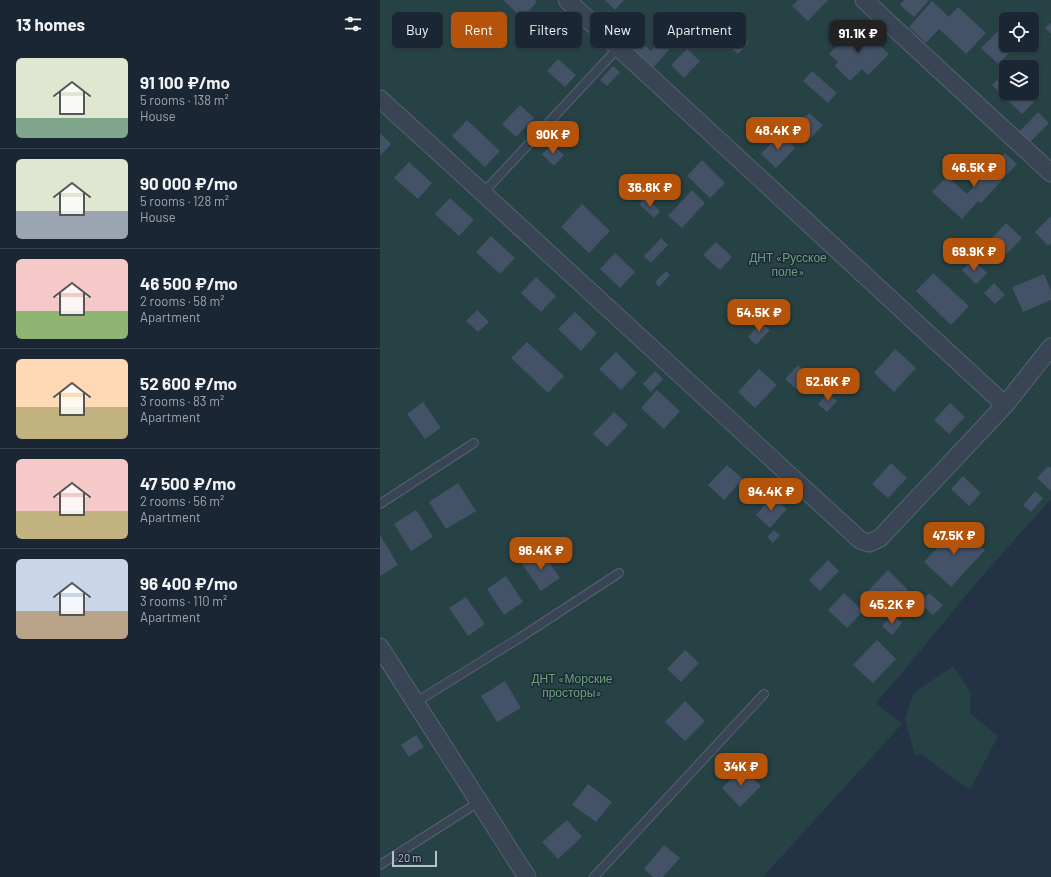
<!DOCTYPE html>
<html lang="en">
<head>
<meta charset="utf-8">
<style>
	:root { --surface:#1b2634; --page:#242e3c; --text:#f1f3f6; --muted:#a0a5ac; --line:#39434f; --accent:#b45309 }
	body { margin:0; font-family:Barlow,sans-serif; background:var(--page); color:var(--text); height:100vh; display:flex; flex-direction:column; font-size:15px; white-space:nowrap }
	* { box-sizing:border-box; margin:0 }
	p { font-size:13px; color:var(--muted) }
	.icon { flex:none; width:22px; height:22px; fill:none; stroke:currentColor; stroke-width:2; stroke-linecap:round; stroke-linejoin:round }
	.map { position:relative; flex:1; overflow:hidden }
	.sheet { display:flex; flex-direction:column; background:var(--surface); width:380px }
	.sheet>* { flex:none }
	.banner { position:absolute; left:12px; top:12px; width:380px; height:36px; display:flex; gap:8px }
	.controls { position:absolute; left:619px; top:12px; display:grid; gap:8px }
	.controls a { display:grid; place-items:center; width:40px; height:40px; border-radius:6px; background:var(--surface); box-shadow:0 1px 3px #0004,0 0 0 1px var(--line); font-size:20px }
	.scale { position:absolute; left:12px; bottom:10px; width:45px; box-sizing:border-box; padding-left:4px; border:2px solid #b6bfce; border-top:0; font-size:11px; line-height:14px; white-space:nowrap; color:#b6bfce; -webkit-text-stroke:3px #1d2939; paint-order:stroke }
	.price { position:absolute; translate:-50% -34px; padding:0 9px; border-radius:8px; background:var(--accent); color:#fff; font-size:13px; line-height:26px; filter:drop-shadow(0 1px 2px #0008) }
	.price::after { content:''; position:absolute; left:50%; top:24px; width:12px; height:9px; margin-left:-6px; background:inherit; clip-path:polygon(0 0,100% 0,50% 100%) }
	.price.on { background:#222; color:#fff }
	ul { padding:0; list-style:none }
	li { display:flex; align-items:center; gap:12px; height:100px; padding:0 16px }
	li+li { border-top:1px solid var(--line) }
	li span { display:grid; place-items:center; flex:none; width:112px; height:80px; border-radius:6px; color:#555 }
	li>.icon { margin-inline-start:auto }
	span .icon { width:48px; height:48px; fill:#fffc; stroke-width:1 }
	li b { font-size:17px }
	h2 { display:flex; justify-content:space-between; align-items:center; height:48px; padding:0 16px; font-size:17px }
	.tag { padding:0 14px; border-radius:6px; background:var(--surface); box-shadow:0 1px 3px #0004,0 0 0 1px var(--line); font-size:14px; line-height:36px }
	.tag.on { background:var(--accent); color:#fff }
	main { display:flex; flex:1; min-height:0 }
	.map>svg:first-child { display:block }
	.green { fill:#264245; fill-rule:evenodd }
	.building { fill:#435267 }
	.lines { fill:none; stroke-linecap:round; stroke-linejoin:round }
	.lane-casing { stroke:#576271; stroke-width:10 }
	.street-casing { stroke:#576271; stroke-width:19 }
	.lane { stroke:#394454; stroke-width:8 }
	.street { stroke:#394454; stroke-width:17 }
	.labels { text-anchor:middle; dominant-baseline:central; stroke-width:3; stroke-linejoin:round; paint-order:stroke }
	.park-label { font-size:12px; fill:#6ba178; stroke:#1d2939 }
</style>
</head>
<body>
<main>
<section class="sheet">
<h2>13 homes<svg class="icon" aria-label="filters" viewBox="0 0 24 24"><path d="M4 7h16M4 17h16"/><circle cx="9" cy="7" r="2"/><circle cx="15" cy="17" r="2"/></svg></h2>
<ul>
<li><span style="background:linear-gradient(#dfe7d0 75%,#7fa58c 0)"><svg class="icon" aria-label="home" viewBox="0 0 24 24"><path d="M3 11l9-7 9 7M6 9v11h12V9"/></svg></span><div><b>91 100 ₽/mo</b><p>5 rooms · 138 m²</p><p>House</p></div></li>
<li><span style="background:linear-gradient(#dfe7d0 65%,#9aa5b1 0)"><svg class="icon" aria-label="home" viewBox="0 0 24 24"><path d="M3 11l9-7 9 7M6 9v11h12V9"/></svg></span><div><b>90 000 ₽/mo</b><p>5 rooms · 128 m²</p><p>House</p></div></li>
<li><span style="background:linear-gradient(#f6c9c9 65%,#8fb573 0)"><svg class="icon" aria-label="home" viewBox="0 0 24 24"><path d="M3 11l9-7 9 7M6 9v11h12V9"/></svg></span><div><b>46 500 ₽/mo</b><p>2 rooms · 58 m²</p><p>Apartment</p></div></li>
<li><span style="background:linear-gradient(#ffd9b3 60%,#c2b280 0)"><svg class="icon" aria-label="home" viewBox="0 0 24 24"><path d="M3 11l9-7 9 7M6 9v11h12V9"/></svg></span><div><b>52 600 ₽/mo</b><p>3 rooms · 83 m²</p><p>Apartment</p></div></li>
<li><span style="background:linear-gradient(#f6c9c9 65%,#c2b280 0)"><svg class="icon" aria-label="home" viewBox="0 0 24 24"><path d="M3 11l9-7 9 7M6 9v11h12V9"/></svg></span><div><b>47 500 ₽/mo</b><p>2 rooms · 56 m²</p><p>Apartment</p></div></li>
<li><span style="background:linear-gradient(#c9d6e8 65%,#b9a48a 0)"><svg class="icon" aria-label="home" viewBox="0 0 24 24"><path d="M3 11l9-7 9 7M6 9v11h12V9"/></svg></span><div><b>96 400 ₽/mo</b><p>3 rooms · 110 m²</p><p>Apartment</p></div></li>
</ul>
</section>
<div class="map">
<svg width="671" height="877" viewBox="0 0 671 877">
	<rect width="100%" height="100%" fill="#243245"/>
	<path class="green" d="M0 0H671V499L598 581 522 673 496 703 522 724 383 877H0ZM626 19H652V45H626ZM626 67H652V93H626Z
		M573 666 591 693 590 713 618 736 590 790 563 771 541 753 535 757 525 718 534 693Z"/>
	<path class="building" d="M123 0H155L157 2 142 18Z
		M225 0H244L235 10Z
		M418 0H448L428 21 412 6Z
		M524 0H549L534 17 520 5Z
		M552 1 569 17 578 7 606 33 586 54 559 29 546 43 529 27Z
		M671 23V34L665 28Z
		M477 24 509 54 488 75 482 69 470 81 455 66 458 62 449 54Z
		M622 27 626 31V45H637L618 64 601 48Z
		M354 29 369 43 358 54 344 41Z
		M254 35 271 51 285 36 294 44 271 70 244 45Z
		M307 49 320 61 304 78 291 65Z
		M178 59 196 75 185 87 167 71Z
		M233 66 240 72 227 86 220 80Z
		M432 71 457 93 448 103 423 81Z
		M626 71V93H652V88L660 96 642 114 612 85Z
		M140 105 154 118 136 137 122 124Z
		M658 112 669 123 648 144 637 134Z
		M429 113 443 125 431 138 417 125Z
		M87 120 120 151 105 167 72 136Z
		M0 133 11 144 0 156Z
		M400 134 415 148 396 168 381 154Z
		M172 144 184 155 174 166 162 154Z
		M625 153 637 164 601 203 598 201 582 219 552 192 567 176 587 194Z
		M322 160 345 183 330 198 307 176Z
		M29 162 52 183 38 199 14 178Z
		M312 190 325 203 302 228 288 216Z
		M265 197 280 211 274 218 259 204Z
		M70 198 94 220 79 236 55 214Z
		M202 204 230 231 209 253 181 227Z
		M671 216V243L668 246 655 232Z
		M626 223 642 238 623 258 607 243Z
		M111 236 135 258 120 274 96 252Z
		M281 238 288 245 271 263 264 256Z
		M336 242 352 257 340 270 323 255Z
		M235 253 255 272 240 288 220 269Z
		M593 259 607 273 596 284 582 270Z
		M286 271 290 275 279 287 275 282Z
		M553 273 589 306 571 325 536 291Z
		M664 274 671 291V300L643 312 632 287Z
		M156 277 176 296 161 312 141 293Z
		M614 283 625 295 615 304 604 293Z
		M97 310 109 322 98 332 86 321Z
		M195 312 217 333 201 351 178 329Z
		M381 322 390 330 376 345 368 337Z
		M147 342 184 376 168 393 131 358Z
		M515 349 536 368 514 392 494 373Z
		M236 352 257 373 241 390 219 369Z
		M418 365 430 376 417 390 405 379Z
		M379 369 397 385 375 408 358 392Z
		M275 371 283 379 271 392 263 384Z
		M277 390 300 411 284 429 261 408Z
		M448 393 457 401 447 412 438 404Z
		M43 402 61 428 45 439 27 414Z
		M570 403 585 417 569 434 554 420Z
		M234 412 248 425 227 447 213 434Z
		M511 463 527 478 508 498 492 484Z
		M347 465 363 479 344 500 328 485Z
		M668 466 671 468V491L657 478Z
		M583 476 601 493 589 506 571 489Z
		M78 483 96 511 66 529 49 502Z
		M655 491 663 498 651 512 643 505Z
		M392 496 407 509 390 528 376 515Z
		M36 510 53 537 31 551 14 524Z
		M578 525 605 550 571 587 544 562Z
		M394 530 400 535 393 543 387 537Z
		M0 535 18 565 0 576Z
		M161 551 180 578 161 591 142 564Z
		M448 560 459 571 440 591 429 580Z
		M508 570 528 590 513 605 508 601 501 607 486 593Z
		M126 576 143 602 124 615 107 589Z
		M464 593 483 611 467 628 448 610Z
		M549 593 563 605 553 615 540 603Z
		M86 597 105 624 88 636 69 608Z
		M513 615 522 623 512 635 502 626Z
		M497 640 516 659 493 683 473 665Z
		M305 650 319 663 301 682 287 669Z
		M125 681 141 708 117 722 101 696Z
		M305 701 325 721 305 741 285 722Z
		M36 735 44 747 29 757 21 745Z
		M362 768 381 786 360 807 342 788Z
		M208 784 232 802 216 822 192 805Z
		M187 820 202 837 178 859 162 842Z
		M284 845 300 858 283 877H273L264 869Z"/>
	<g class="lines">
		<defs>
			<path id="lane" d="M103 193 238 48
				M0 504 94 443
				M36 702 141 637 239 573
				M0 865 99 802
				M214 877 384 694"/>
			<path id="street" d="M187 0 625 405
				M484 0 671 173
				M0 99 103 193 480 540 489 543 500 538 625 405 671 347
				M0 647 147 877"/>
		</defs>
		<use href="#lane" class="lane-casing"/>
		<use href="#street" class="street-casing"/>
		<use href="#lane" class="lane"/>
		<use href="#street" class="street"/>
	</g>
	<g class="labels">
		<g class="park-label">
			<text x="408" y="257">ДНТ «Русское<tspan x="408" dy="14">поле»</tspan></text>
			<text x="192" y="678">ДНТ «Морские<tspan x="192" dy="14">просторы»</tspan></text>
		</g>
	</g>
</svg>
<div class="controls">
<a><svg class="icon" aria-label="locate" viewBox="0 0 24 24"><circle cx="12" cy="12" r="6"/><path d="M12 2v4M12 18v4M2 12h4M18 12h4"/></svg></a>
<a><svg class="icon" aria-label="layers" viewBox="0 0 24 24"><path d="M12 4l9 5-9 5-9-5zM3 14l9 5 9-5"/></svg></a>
</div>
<div class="scale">20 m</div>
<b class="price on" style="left:478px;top:54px">91.1K ₽</b>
<b class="price" style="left:398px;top:151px">48.4K ₽</b>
<b class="price" style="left:173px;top:155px">90K ₽</b>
<b class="price" style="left:594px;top:188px">46.5K ₽</b>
<b class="price" style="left:270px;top:208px">36.8K ₽</b>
<b class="price" style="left:594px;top:272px">69.9K ₽</b>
<b class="price" style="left:379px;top:333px">54.5K ₽</b>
<b class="price" style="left:448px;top:402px">52.6K ₽</b>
<b class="price" style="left:391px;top:512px">94.4K ₽</b>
<b class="price" style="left:574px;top:556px">47.5K ₽</b>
<b class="price" style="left:161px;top:571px">96.4K ₽</b>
<b class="price" style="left:512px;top:625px">45.2K ₽</b>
<b class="price" style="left:361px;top:787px">34K ₽</b>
<div class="banner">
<a class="tag">Buy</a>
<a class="tag on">Rent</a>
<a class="tag">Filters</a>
<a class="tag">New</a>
<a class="tag">Apartment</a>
</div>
</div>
</main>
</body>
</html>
